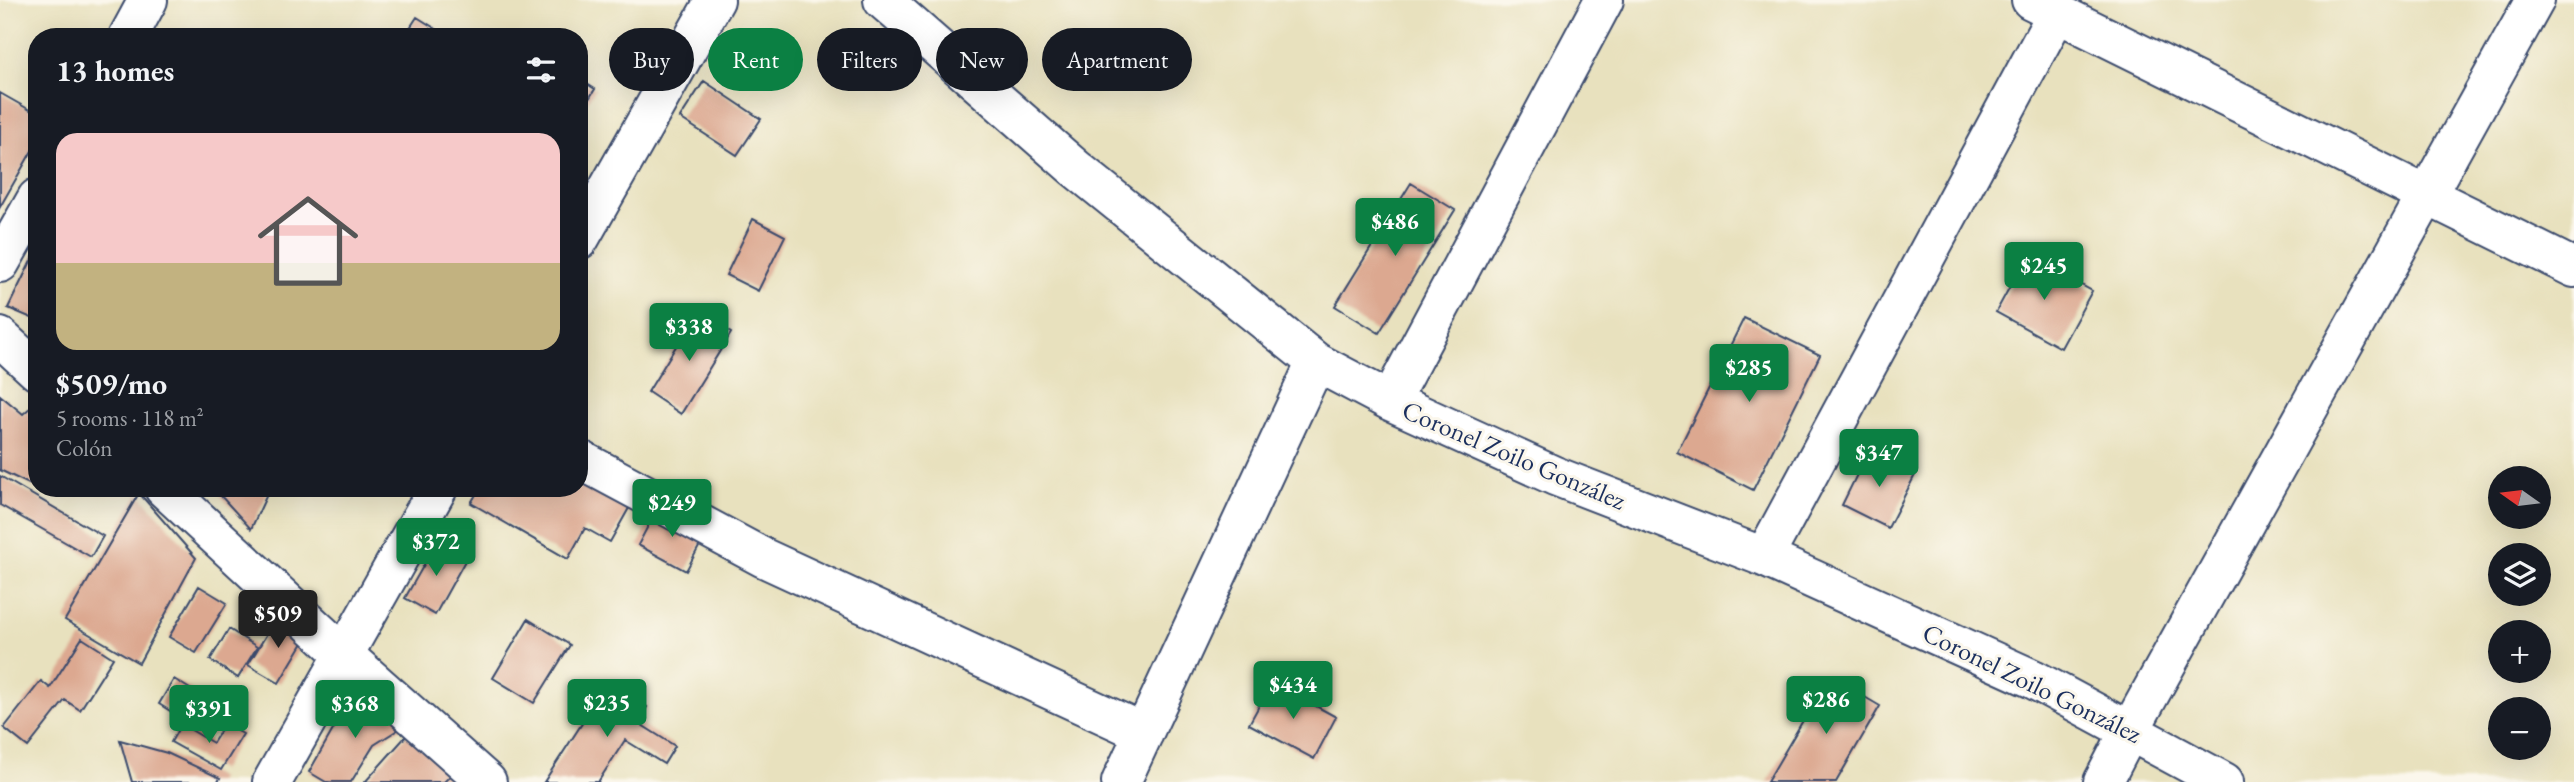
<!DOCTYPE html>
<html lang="en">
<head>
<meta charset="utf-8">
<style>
	:root { --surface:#171b24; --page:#20242c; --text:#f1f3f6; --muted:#9ea1a6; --line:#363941; --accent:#0b8043 }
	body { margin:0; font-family:"EB Garamond",serif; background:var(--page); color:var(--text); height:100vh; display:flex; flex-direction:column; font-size:26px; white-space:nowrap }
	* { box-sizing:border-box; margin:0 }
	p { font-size:23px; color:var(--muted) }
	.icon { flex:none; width:38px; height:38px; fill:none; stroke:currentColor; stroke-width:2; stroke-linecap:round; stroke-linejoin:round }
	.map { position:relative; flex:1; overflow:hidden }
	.details { position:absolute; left:28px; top:28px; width:560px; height:469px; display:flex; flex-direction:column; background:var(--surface); border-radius:28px; box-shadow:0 7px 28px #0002 }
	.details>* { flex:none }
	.hud { position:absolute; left:609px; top:28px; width:665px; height:63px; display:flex; gap:14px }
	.needle { width:46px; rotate:284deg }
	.controls { position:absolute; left:2488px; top:466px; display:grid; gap:14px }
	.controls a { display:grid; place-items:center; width:63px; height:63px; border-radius:50%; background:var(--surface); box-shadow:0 7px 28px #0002; font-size:35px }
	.price { position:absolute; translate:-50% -60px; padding:0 16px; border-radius:7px; background:var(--accent); color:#fff; font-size:23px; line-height:46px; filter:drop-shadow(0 2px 4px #0008) }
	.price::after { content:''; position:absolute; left:50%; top:42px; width:21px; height:16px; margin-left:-10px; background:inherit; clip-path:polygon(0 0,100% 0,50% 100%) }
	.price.on { background:#222; color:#fff }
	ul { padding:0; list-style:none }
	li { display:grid; align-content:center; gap:14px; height:371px; padding:0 28px }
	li+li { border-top:2px solid var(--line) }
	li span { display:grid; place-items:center; height:217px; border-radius:21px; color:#555 }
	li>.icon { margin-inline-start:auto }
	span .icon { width:126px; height:126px; fill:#fffc; stroke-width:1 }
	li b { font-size:30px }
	h2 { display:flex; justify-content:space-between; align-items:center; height:84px; padding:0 28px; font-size:30px }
	.chip { padding:0 24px; border-radius:32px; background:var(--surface); box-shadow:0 7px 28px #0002; font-size:24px; line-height:63px }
	.chip.on { background:var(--accent); color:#fff }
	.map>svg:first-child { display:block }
	.building { fill:#dca890 }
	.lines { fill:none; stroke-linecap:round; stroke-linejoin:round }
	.minor-casing { stroke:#3a4a6c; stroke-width:42 }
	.minor { stroke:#fff; stroke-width:38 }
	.labels { text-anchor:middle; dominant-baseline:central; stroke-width:6; stroke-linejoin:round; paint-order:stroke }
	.street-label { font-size:26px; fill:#1b2f5e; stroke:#fbf7ec }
</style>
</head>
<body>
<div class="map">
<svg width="2574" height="782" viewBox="0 0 2574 782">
	<rect width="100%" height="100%" fill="#fbf7ec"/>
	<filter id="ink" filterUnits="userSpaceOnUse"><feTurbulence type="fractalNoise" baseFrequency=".0143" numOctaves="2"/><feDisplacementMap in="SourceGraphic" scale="14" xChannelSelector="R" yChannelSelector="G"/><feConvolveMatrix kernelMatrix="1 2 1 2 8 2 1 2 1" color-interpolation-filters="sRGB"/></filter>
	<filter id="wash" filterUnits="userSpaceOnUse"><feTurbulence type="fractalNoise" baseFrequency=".00686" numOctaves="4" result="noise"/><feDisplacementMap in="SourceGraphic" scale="28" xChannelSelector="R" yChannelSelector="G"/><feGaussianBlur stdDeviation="1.57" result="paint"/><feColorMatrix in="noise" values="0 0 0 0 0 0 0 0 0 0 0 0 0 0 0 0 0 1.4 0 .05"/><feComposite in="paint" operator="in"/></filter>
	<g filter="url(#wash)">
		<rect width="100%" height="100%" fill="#e8e1be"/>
		<g id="blocks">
			<path class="building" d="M417 17 449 37H404Z
				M579 79 595 89 579 115Z
				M704 81 761 119 737 155 680 118Z
				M0 93 37 114V142L0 207Z
				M1411 183 1455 210 1379 333 1335 306Z
				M753 219 785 236 758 291 726 275Z
				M37 249V313L34 319 8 308Z
				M2027 255 2092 291 2061 348 1996 312Z
				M697 312 731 333 681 414 648 392Z
				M1744 318 1820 355 1753 490 1677 452Z
				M0 395 23 414 31 407 37 412V488L0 470Z
				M1869 450 1916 473 1888 528 1842 505Z
				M0 476 103 536 91 557 0 505Z
				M579 479 629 508 610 542 585 528 568 559 471 503 480 488H579Z
				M223 488H270L251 529 220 495Z
				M139 493 196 558 139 663 65 620Z
				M658 507 707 532 686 571 638 545Z
				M438 540 467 557 435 615 405 598Z
				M199 586 227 603 196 653 169 637Z
				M277 617 307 636 279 683 248 665Z
				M528 619 570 645 534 703 493 678Z
				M229 629 257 647 238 678 210 660Z
				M82 638 113 658 80 710 65 700 28 747 4 728 41 681 50 688Z
				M1829 676 1880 706 1836 782H1767Z
				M174 679 214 704 199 729 159 704Z
				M609 682 647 707 637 722 675 746 664 764 625 740 598 782H544Z
				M1272 682 1336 717 1314 759 1249 724Z
				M366 692 407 724 374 745 351 782H326L309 772 334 728Z
				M181 724 213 743 225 724 243 734 221 770 171 742Z
				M407 735 451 775 444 782H365Z
				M120 740 167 753 220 778 218 782H132Z"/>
		</g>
	</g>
	<g filter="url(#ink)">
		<use href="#blocks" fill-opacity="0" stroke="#3a4a6c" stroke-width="2"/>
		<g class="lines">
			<defs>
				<path id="minor" d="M883 0 1075 168 1316 362 1390 401 1555 476 1764 557 2033 679 2224 782
					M2031 0 2574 268
					M128 37 148 0
					M579 240 715 0
					M0 263 37 198
					M0 337 37 371
					M1390 401 1604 0
					M579 459 764 558 1144 733
					M164 488 343 654 487 782
					M1764 557 2057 13
					M272 782 438 488
					M1121 782 1316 362
					M2103 782 2130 730 2535 0"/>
			</defs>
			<use href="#minor" class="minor-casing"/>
			<use href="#minor" class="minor"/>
		</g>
	</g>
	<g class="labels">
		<g class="street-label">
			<text transform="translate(1514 455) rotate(23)">Coronel Zoilo González</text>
			<text transform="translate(2032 683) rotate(26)">Coronel Zoilo González</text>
		</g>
	</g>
</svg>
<div class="controls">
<a><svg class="needle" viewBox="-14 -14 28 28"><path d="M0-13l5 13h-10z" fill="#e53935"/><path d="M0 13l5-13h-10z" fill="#9ea1a6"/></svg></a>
<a><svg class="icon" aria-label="layers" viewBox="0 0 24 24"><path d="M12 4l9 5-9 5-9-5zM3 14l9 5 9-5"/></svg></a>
<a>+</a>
<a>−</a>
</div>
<b class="price" style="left:1395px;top:258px">$486</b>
<b class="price" style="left:2044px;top:302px">$245</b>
<b class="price" style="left:689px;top:363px">$338</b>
<b class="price" style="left:1749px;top:404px">$285</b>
<b class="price" style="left:1879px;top:489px">$347</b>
<b class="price" style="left:672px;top:539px">$249</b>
<b class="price" style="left:436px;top:578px">$372</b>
<b class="price on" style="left:278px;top:650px">$509</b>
<b class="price" style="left:1293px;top:721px">$434</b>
<b class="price" style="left:1826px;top:736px">$286</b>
<b class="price" style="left:607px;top:739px">$235</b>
<b class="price" style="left:355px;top:740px">$368</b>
<b class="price" style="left:209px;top:745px">$391</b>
<div class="hud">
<a class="chip">Buy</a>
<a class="chip on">Rent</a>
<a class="chip">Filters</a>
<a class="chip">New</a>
<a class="chip">Apartment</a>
</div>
<section class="details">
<h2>13 homes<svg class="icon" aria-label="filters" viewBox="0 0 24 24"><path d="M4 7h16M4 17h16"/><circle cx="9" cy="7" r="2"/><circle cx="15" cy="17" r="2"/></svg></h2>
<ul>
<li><span style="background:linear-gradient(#f6c9c9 60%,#c2b280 0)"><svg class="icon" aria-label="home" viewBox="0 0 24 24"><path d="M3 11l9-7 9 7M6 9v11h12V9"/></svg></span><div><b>$509/mo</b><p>5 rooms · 118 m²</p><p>Colón</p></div></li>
</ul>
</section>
</div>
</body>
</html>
